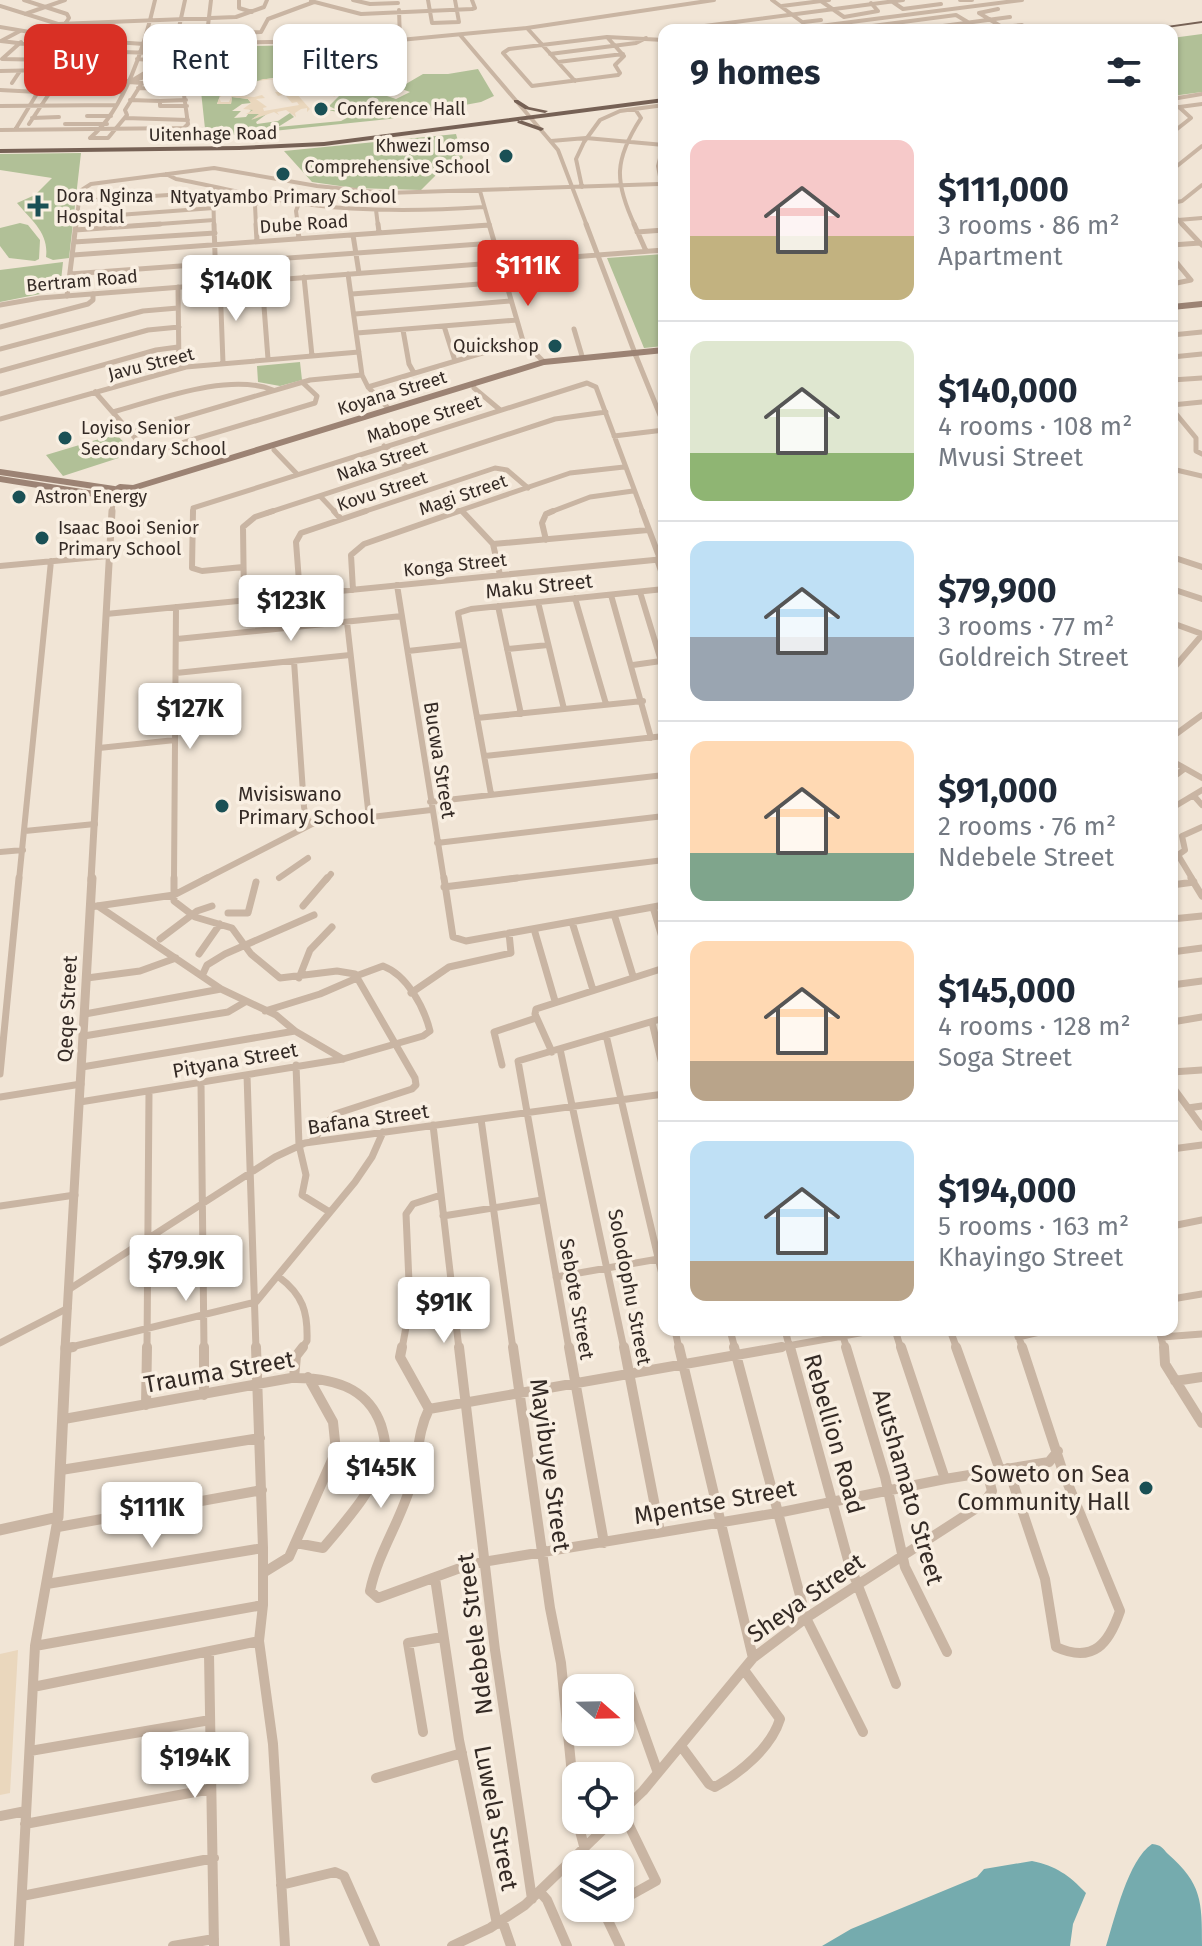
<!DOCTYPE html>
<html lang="en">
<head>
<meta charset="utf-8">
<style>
	:root { --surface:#fff; --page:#f2f2f3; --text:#1f2937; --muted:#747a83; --line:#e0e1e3; --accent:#d93025 }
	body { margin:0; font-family:"Fira Sans",sans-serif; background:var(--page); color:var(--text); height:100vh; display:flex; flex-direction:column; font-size:30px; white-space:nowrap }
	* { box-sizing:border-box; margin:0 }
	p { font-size:26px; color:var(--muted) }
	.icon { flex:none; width:44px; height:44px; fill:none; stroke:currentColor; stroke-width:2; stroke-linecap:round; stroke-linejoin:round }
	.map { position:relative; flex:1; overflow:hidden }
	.details { position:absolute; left:658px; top:24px; width:520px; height:1312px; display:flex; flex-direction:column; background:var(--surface); border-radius:16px; box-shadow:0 2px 6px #0004 }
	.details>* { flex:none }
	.banner { position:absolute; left:24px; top:24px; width:514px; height:72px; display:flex; gap:16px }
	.needle { width:52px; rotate:110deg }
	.tools { position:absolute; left:562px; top:1674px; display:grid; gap:16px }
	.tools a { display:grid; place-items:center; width:72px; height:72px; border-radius:16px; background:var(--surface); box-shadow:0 2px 6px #0004; font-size:40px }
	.price { position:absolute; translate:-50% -68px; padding:0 18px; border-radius:8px; background:#fff; color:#222; font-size:26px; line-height:52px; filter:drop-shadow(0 2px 4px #0008) }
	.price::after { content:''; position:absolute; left:50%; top:48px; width:24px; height:18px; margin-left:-12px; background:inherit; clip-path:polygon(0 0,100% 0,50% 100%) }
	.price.on { background:var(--accent); color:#fff }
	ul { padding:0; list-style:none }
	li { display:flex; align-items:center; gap:24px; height:200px; padding:0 32px }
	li+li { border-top:2px solid var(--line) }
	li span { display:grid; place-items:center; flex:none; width:224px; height:160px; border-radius:16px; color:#555 }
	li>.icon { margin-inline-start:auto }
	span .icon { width:96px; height:96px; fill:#fffc; stroke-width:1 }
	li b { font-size:34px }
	h2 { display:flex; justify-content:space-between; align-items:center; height:96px; padding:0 32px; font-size:34px }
	.tag { padding:0 28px; border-radius:16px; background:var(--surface); box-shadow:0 2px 6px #0004; font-size:28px; line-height:72px }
	.tag.on { background:var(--accent); color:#fff }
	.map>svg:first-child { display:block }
	.green { fill:#b1c097 }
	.plaza { fill:#ead7bd; fill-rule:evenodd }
	.water { fill:#75abae }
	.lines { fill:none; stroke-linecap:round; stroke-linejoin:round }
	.minor-far4 { stroke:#c9b5a3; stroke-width:4 }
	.minor-far3 { stroke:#c9b5a3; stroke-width:5 }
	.minor-far2 { stroke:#c9b5a3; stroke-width:6 }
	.minor-far1 { stroke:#c9b5a3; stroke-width:7 }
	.minor { stroke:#c9b5a3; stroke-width:10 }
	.tertiary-far4 { stroke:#c9b5a3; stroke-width:4 }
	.tertiary-far3 { stroke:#c9b5a3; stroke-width:5 }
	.tertiary-far2 { stroke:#c9b5a3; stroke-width:7 }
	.tertiary-far1 { stroke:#c9b5a3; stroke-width:9 }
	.tertiary { stroke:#c9b5a3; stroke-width:11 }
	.secondary { stroke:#9c8374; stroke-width:6 }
	.primary { fill:#766155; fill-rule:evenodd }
	.poi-dot { fill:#1a5055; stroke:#f9efe2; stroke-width:3 }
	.labels { text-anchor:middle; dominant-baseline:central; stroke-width:7; stroke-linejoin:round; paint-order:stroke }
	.far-poi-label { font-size:18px; fill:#342a25; stroke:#f9efe2; text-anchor:start }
	.far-street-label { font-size:18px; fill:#342a25; stroke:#f9efe2 }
	.street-label { font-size:20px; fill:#342a25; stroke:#f9efe2 }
	.poi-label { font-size:20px; fill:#342a25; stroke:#f9efe2; text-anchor:start }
	.near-street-label { font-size:24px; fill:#342a25; stroke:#f9efe2 }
	.near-poi-label { font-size:24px; fill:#342a25; stroke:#f9efe2; text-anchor:end }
</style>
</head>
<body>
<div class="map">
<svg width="1202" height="1946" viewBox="0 0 1202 1946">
	<rect width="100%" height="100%" fill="#f1e5d6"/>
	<path class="green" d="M1202 34V92L1172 96V38Z
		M368 44 371 52 399 61 402 66 398 68 386 65 356 80 358 83 354 84 348 76 362 69 368 70 369 65 354 50 319 57 329 76 344 77 350 84 327 87C307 64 245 83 221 93L217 104H231L232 97 248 99 251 103 242 104 232 111H241L234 118 246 117 251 110 247 108 252 104 256 109 252 114 256 110 260 114 252 119 268 113 256 122 257 124 278 121 290 113 294 117 278 127 341 121 358 112 353 111V106L342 104 338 107 342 108 337 112 328 110H337L329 106 339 96 353 93 348 88 338 89C349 82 353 88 365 91L368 89 361 83 372 84 383 91 379 96 385 89 394 92 387 96 396 99 410 92 399 88 423 74H448L478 69 494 96 481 102 389 119 206 138 200 82 192 47Z
		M456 134 463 158 436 175 421 190 354 188 312 182 284 151Z
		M81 153 69 258 53 260 46 257C49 233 32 221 17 203L35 195 52 178 0 170V154Z
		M20 223 28 225 40 240 39 259 35 261 9 258 0 246V228Z
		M664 254V346L644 348 607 258Z
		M63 262 60 290 0 302V270Z
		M300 362 302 380 280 386 258 382 257 366Z
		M116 434 134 453 63 476 46 455Z"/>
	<path class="plaza" d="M355 51 370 66 357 56 324 62 335 73 363 70 362 74 349 76 357 84 335 90 338 87 332 88 337 94 334 97 330 89 325 88 296 93 310 109 307 112V108L301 109 295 113 296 117 286 110 277 112 279 115 274 112 251 120 259 114H246L253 110 243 109 251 103 248 99 232 97 231 104H217L221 93 263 79 306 78 324 82 327 87 349 84 344 77 329 76 314 61 319 57ZM304 78 321 84 296 91 303 85H299L290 91 275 92 278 96 287 94 286 96 292 103 297 102 299 105 264 111 263 108 267 107 256 99 265 98 262 95 254 97 232 95 229 102H221L219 98 228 91 251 88 245 84 256 81 276 79 277 84 285 83 288 79Z
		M18 1650 10 1793 0 1795V1654Z"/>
	<path class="water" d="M1152 1844C1162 1845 1162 1848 1168 1854 1202 1884 1202 1901 1202 1946H1106C1115 1918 1128 1860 1152 1844Z
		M1032 1861C1056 1866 1069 1875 1086 1893L1073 1924 1070 1946H822L851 1929 977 1877 984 1869Z"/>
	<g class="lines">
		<path class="minor-far4" d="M24 0 67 14 69 18 65 24
			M185 0 178 32 183 34 261 32 268 19 314 2
			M239 0V8L252 12
			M353 0 370 4 398 3
			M428 0 432 23 459 22 455 0
			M772 0 809 27
			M890 0 903 9 941 4
			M960 0H972
			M311 1 361 14 472 9 475 8 472 0
			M821 1 844 17 878 11 871 3
			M0 6 58 24 236 17 264 7 267 0
			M782 6 829 0
			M998 9 979 13 1002 27 1022 25
			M399 10 400 40
			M25 14 65 0
			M804 22 821 20
			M527 28 575 81
			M857 28 956 15 981 30
			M674 30 903 0
			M789 30 1022 0
			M913 30 1010 17
			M207 34 211 0
			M607 37 624 56 615 65 620 73 618 75 532 86 503 53 509 49Z
			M607 37 664 40
			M1 41 20 31
			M21 42 2 59 53 60
			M94 51 180 54
			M34 53 43 45
			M90 53 114 70
			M550 54 636 43 646 38
			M137 59 164 61
			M558 62 623 54
			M67 65 94 51 101 42
			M0 71 46 70 60 48 1 41
			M59 75 114 70
			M137 79 181 68
			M56 81 118 78 127 81
			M12 83 20 71
			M128 83 156 66 179 58
			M142 83 167 84
			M53 86H81
			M138 88 176 89
			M0 90 38 92 15 130
			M49 92H122
			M1172 99 1202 94
			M130 100 160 101V106H187
			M160 101 186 100
			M0 106 116 105
			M1172 108 1202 104
			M87 116H111
			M32 118 59 117
			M125 118 188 120
			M29 124 84 41
			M65 124H107
			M0 130 184 128 188 124 181 73 186 45
			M1172 133 1191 118 1179 107
			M90 138C125 109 145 44 155 0
			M90 138H108L127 115 125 110 142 83 129 82
			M551 141 586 138 664 145
			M664 143 658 166 664 197
			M1172 170 1202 146
			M166 174 176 179C219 187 261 198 304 204 364 212 424 211 484 207
			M582 187 576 159 584 142 600 120 620 111 664 105
			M213 188 214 226
			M480 191 490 226
			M79 201 213 192
			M1172 203 1182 201 1202 185
			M376 210 378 226
			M1172 214 1184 226
			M77 218 214 208
			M1178 220 1202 218
			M76 226 80 191 91 184 214 168 317 186 386 193 659 184
			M132 226 214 220
			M256 226 255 205 263 197
			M298 226 296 211 299 203
			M476 226 489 225
			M635 226C614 181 614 160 641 118L635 109"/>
		<path class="minor-far3" d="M214 224 216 284
			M256 224 257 241
			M297 224 299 238
			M378 224 379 232
			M489 224 523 341 544 362
			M634 224 646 251
			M1182 224 1202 245
			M75 230 160 224
			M637 232 664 230
			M353 235 359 273
			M74 242 215 233
			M1172 245 1200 243
			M73 255 489 225
			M598 255 664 250
			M1172 257 1191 280 1172 284
			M70 274 494 243
			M348 274 362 375 368 387 389 409
			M304 277 312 356
			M262 280 268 359
			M220 283 223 363
			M178 287 179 369
			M352 294 505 282
			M67 296 76 224
			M355 314 511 301
			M444 326 455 361
			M0 327 88 304 93 300V294
			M574 329 582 356
			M403 330 409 364 414 373
			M357 333 517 320
			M1172 335 1202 332
			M0 349 143 311 178 308
			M636 356 664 425
			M1172 357 1202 354
			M0 371 148 330 179 327
			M1172 380 1202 378
			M368 387 523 341
			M474 388 499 409
			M95 392 144 448 155 451 315 403 317 396 302 382
			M0 394 156 350 178 347
			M1172 405 1202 402
			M1172 409 1196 438V451L1202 454
			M113 412C157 400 229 372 273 390
			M0 419 186 367 359 352
			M130 433 310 380 362 375
			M614 436 664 430
			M384 446 407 467
			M274 450 297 474
			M1172 469 1202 476
			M320 496 336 513
			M193 513V508L587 383 596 387 643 513
			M267 513 555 419 606 412
			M360 513 495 468 507 470 528 488
			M453 513 570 473 624 467
			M548 513 590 497 633 491"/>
		<path class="minor-far2" d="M193 511 192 568 202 571 243 567
			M334 511 341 519
			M462 511 493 544 500 575
			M642 511 660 559
			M546 540 542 523 546 514 553 511
			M493 544 648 530
			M1172 557 1202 567
			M657 559 664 580
			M0 566 108 556
			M397 585 444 880
			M1172 589 1202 599
			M353 590 351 555 364 544 459 511
			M300 595 296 542 301 533 366 511
			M611 595 651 738
			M575 598 606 704
			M244 600 243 527 255 517 273 511
			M538 602 564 709
			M498 606 521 714
			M106 614 664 559
			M347 622 369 818
			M1172 623 1202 634
			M177 639 402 616
			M507 649 548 645
			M408 651 462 645
			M294 661 304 807 306 818 312 824
			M633 665 661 661 640 592
			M1172 670 1202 635
			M176 673 350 655
			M477 718 643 701
			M1172 737 1202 715
			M99 748 175 740
			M485 756 664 736
			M1172 761 1202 778
			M1172 778 1184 769
			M491 794 458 613 471 609 664 589
			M1194 796 1202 805
			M430 802 664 775
			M1172 808 1202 790
			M25 831 95 824
			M437 843 664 816
			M0 852 23 850
			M1178 855 1193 880
			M1178 855 1185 850 1182 836 1202 827
			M279 878 308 858
			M19 880 51 561
			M174 880 176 607
			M203 880 312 824 431 810
			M326 880 331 874
			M501 880 664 860"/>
		<path class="minor-far1" d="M174 878V901L195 917 232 928 251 954 280 978 337 971 355 974 415 1078 416 1085 412 1089 335 1114 312 1141
			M444 878 453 937 466 941 664 905
			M1191 878 1202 896
			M1172 885 1194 882
			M444 887 517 878
			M98 906 221 989 276 1015 295 1031 343 1059
			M303 906 327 878
			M90 907 174 895 207 878
			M653 907 664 944
			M228 913H248L256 882
			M614 914 633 976
			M1172 919 1202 916
			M572 922 593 990
			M534 929 555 1001
			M160 939 197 911 212 906
			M1172 952 1202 948
			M199 954 220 924
			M202 976 207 965 225 954 314 915
			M87 978 140 971 176 958
			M299 978 310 950 332 927
			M1172 985 1202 981
			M411 993 449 967 511 953 509 933
			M265 1011 320 994 357 978
			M85 1014 221 989
			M652 1022 664 1073
			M1172 1022 1202 1017
			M606 1035 664 1283
			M84 1036 228 1012 245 1002
			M560 1049 624 1349
			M552 1052 535 1014 536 1009 664 968
			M296 1065 299 1145 306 1175 302 1195 328 1211
			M502 1065 494 1032 536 1018
			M82 1067 295 1031
			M1172 1072 1202 1070
			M0 1074 19 878
			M247 1075 256 1349
			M201 1083 204 1349
			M1172 1086 1202 1127
			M0 1097 81 1084
			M80 1102 343 1059 423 1036 430 1031C424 1007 407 975 383 966L356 976
			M1188 1108 1202 1106
			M481 1119 513 1349
			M433 1125 459 1349
			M1172 1149 1202 1145
			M0 1206 75 1195
			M443 1216 542 1200
			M1172 1226 1202 1220
			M279 1277C303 1295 308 1312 307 1341L301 1349
			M556 1277 664 1258
			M68 1290 275 1157 305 1143 664 1094
			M1172 1299 1202 1294
			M675 1330 679 1349
			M730 1330 735 1349
			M785 1330 790 1349
			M841 1330 847 1349
			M895 1330 901 1349
			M950 1330 957 1349
			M1016 1330 1023 1349
			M1159 1330 1164 1349
			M1018 1337 1048 1330
			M1162 1337 1202 1334
			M0 1343 68 1308
			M67 1348 256 1302 355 1182 372 1157 383 1132
			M147 1349 149 1092
			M402 1349 410 1305 406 1214 413 1204 441 1195
			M569 1349 518 1061 664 1018
			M771 1349 876 1330"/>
		<path class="minor" d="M204 1347V1395
			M256 1347 263 1548V1605L259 1641 273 1744 285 1946
			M402 1347 400 1357 429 1409
			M459 1347 495 1650 532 1899
			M513 1347 550 1608 561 1663 576 1815
			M569 1347 604 1543
			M624 1347 660 1532
			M679 1347 753 1658
			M734 1347 806 1618 863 1732
			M790 1347 848 1560 896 1684
			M846 1347 885 1477 905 1567 947 1652
			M901 1347 945 1479
			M956 1347 1000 1470
			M1164 1347 1165 1364 1202 1423
			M67 1348 73 1347
			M294 1378 296 1356 303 1347
			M1175 1381 1202 1377
			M146 1405 147 1347
			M429 1409C417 1433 419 1456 412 1481 402 1519 378 1552 370 1591L378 1598 471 1564 777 1513 945 1479 1049 1462 1058 1451
			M429 1409 782 1347
			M64 1419 291 1378C329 1377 367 1385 381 1425 384 1435 387 1446 384 1456 375 1489 345 1522 323 1548L296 1543
			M1008 1468 1045 1579 1056 1647C1094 1664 1109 1643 1120 1611L1063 1472 1022 1347
			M61 1470 260 1438
			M58 1527 262 1490
			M263 1573 289 1557 336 1451 333 1422 308 1377
			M435 1578 459 1740 497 1924
			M47 1584 263 1548
			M35 1646 263 1605
			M209 1654 214 1946
			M33 1687 259 1641
			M630 1694 658 1773
			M423 1732 408 1643 442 1637
			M681 1746 709 1784 715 1787C740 1773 771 1748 780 1719L744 1670
			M30 1751 210 1720
			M376 1778 462 1753
			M620 1813 643 1791 753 1658 806 1618 983 1504 992 1491 987 1472
			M0 1816 26 1811
			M577 1820 584 1846
			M25 1824 211 1789
			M281 1885 335 1872 344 1876 375 1946
			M540 1892 547 1900 567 1946
			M22 1896 214 1858
			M620 1901 656 1881 622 1811
			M602 1908 620 1946
			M502 1920 511 1946
			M19 1946 35 1646 58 1517
			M173 1946 214 1939
			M452 1946 490 1928 525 1905 613 1820"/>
		<path class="tertiary-far4" d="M0 27 71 39 144 44 400 40 527 28 714 0
			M461 36 558 150 587 226"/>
		<path class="tertiary-far3" d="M586 224 636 356
			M0 305 40 298 598 255
			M112 513 113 502"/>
		<path class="tertiary-far2" d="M91 880 112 511"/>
		<path class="tertiary-far1" d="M65 1349 92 878"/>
		<path class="tertiary" d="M0 1530 58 1517 66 1347"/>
		<path class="secondary" d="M1172 307 1202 304
			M0 472 114 489
			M0 479 107 496
			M120 487 133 488 137 496 123 503 108 500V494Z
			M133 488 544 362 664 350"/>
		<path class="primary" d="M1202 21V23L1152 30H1139Z
			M664 98V102L324 146 239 150 0 153V149L239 146 324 142Z
			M514 100H518L529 107 548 111 545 113 525 109 514 102Z
			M520 120 543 128 544 129 541 131 518 123 517 122Z"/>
	</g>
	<g class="poi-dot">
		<circle cx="321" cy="109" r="8"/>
		<circle cx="506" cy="156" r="8"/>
		<circle cx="283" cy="174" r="8"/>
		<path d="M34 194h8v8h8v8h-8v8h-8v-8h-8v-8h8z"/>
		<circle cx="555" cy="346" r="8"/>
		<circle cx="65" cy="438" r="8"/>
		<circle cx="19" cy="497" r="8"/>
		<circle cx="42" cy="538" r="8"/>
		<circle cx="222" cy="806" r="8"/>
		<circle cx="1146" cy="1488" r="8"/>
	</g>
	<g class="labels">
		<g class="far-poi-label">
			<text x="337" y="109">Conference Hall</text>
			<text x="490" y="146" text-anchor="end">Khwezi Lomso<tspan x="490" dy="21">Comprehensive School</tspan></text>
			<text x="56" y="196">Dora Nginza<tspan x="56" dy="21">Hospital</tspan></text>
			<text x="283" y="197" text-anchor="middle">Ntyatyambo Primary School</text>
			<text x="539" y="346" text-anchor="end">Quickshop</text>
			<text x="81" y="428">Loyiso Senior<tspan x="81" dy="21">Secondary School</tspan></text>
			<text x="35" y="497">Astron Energy</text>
			<text x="58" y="528">Isaac Booi Senior<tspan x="58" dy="21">Primary School</tspan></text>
		</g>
		<g class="far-street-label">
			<text transform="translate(213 134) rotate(-1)">Uitenhage Road</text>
			<text transform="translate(304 224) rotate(-4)">Dube Road</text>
			<text transform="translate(82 281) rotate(-5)">Bertram Road</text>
			<text transform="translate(151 364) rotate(-14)">Javu Street</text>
			<text transform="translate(392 393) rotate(-17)">Koyana Street</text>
			<text transform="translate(424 419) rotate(-18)">Mabope Street</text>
			<text transform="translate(382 461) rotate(-18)">Naka Street</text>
			<text transform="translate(382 491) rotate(-18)">Kovu Street</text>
			<text transform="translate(463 495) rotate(-19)">Magi Street</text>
			<text transform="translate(455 565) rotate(-6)">Konga Street</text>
		</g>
		<g class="street-label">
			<text transform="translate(539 586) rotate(-6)">Maku Street</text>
			<text transform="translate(440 760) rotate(81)">Bucwa Street</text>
			<text transform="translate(67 1009) rotate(-87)">Qeqe Street</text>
			<text transform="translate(235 1060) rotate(-10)">Pityana Street</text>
			<text transform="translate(368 1119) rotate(-8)">Bafana Street</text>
			<text transform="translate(630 1287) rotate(79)">Solodophu Street</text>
			<text transform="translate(577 1299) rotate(80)">Sebote Street</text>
		</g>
		<g class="poi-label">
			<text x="238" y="794">Mvisiswano<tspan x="238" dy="23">Primary School</tspan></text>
		</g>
		<g class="near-street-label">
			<text transform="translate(219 1372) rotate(-10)">Trauma Street</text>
			<text transform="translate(834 1434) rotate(74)">Rebellion Road</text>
			<text transform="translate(550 1465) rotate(82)">Mayibuye Street</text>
			<text transform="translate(908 1487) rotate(74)">Autshamato Street</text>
			<text transform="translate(715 1502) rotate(-10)">Mpentse Street</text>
			<text transform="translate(806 1598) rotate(-35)">Sheya Street</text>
			<text transform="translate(475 1634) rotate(-97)">Ndebele Street</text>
			<text transform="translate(496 1818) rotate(79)">Luwela Street</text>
		</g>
		<g class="near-poi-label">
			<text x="1130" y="1474">Soweto on Sea<tspan x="1130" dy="28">Community Hall</tspan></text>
		</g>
	</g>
</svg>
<div class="tools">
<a><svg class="needle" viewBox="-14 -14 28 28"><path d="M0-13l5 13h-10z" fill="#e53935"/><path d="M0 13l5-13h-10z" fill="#747a83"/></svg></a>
<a><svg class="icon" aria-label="locate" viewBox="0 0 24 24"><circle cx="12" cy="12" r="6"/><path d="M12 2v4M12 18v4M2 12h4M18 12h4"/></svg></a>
<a><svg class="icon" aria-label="layers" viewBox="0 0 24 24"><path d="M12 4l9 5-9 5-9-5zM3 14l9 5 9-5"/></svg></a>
</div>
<b class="price on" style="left:528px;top:308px">$111K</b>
<b class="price" style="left:236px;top:323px">$140K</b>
<b class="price" style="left:291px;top:643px">$123K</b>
<b class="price" style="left:190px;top:751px">$127K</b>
<b class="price" style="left:186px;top:1303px">$79.9K</b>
<b class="price" style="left:444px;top:1345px">$91K</b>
<b class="price" style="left:381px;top:1510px">$145K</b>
<b class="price" style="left:152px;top:1550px">$111K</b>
<b class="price" style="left:195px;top:1800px">$194K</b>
<div class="banner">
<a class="tag on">Buy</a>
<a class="tag">Rent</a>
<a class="tag">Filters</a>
</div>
<section class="details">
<h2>9 homes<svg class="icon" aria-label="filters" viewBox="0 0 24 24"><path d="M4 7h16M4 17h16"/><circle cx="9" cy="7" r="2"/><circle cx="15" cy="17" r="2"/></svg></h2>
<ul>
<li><span style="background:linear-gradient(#f6c9c9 60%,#c2b280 0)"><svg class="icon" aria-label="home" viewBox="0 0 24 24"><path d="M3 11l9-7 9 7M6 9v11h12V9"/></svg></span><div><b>$111,000</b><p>3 rooms · 86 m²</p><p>Apartment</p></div></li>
<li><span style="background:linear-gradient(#dfe7d0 70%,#8fb573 0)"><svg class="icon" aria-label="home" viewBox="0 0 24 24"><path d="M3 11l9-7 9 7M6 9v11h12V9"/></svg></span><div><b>$140,000</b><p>4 rooms · 108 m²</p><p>Mvusi Street</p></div></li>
<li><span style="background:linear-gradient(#bfe0f5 60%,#9aa5b1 0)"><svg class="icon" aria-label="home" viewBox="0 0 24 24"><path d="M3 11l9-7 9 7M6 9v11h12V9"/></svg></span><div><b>$79,900</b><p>3 rooms · 77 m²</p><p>Goldreich Street</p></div></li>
<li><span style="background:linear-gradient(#ffd9b3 70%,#7fa58c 0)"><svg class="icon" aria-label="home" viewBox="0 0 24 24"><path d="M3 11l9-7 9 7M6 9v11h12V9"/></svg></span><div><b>$91,000</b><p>2 rooms · 76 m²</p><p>Ndebele Street</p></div></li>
<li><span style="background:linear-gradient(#ffd9b3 75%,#b9a48a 0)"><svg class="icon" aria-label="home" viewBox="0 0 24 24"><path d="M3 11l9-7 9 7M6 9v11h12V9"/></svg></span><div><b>$145,000</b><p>4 rooms · 128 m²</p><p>Soga Street</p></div></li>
<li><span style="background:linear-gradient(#bfe0f5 75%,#b9a48a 0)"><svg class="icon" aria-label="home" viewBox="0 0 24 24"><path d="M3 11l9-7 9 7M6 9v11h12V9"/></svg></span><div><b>$194,000</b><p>5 rooms · 163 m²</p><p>Khayingo Street</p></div></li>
</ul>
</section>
</div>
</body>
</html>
